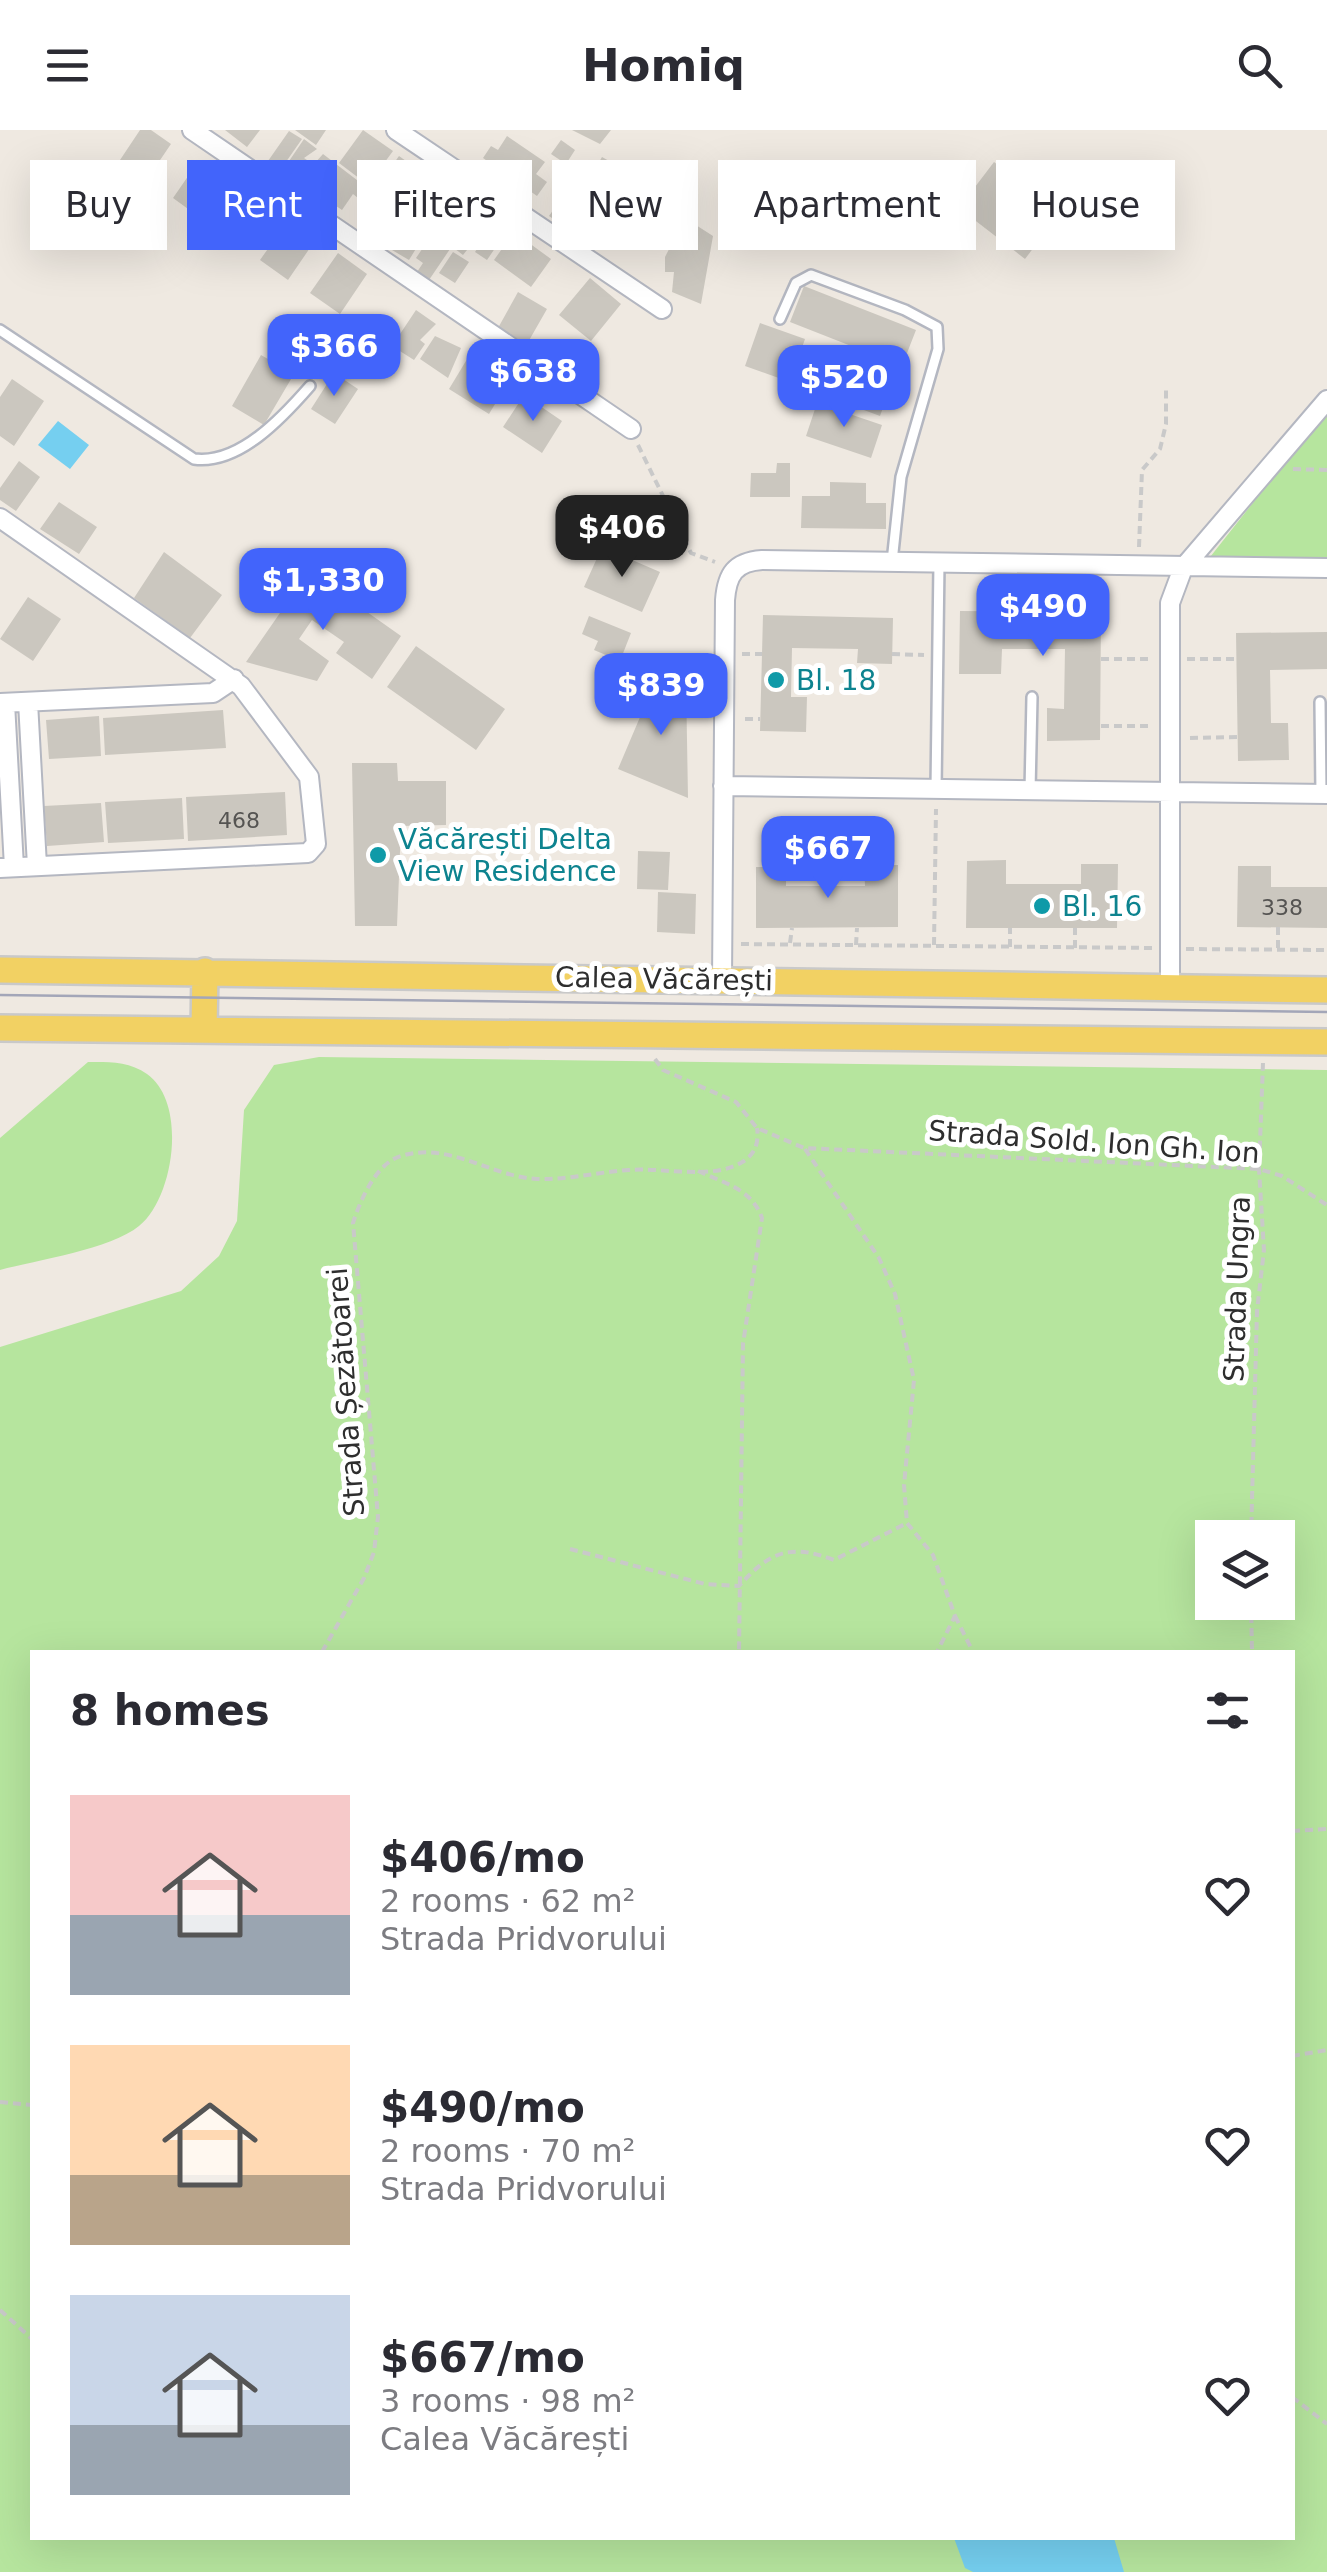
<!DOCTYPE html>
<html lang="en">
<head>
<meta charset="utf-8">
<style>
	:root { --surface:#fff; --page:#f2f2f3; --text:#2b2b33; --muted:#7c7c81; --accent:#4264fb }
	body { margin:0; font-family:"DejaVu Sans",sans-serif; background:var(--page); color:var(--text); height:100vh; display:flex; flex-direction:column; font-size:38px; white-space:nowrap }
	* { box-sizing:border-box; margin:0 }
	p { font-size:32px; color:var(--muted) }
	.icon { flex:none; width:55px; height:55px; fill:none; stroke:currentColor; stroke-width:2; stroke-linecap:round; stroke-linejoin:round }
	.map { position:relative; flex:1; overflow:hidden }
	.drawer { position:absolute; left:30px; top:1520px; width:1265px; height:890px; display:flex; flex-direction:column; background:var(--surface); border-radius:0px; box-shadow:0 10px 40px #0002 }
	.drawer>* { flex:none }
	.hud { position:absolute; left:30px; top:30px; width:1268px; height:90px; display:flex; gap:20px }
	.controls { position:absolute; left:1195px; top:1390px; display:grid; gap:20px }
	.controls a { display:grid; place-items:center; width:100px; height:100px; border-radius:0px; background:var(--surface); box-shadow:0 10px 40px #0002; font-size:50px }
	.price { position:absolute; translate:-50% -85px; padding:0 22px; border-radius:20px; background:var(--accent); color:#fff; font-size:32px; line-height:65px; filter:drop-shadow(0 2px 5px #0008) }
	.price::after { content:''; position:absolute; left:50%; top:60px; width:30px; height:22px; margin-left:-15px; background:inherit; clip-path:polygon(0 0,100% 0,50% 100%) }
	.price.active { background:#222; color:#fff }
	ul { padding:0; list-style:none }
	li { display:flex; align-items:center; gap:30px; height:250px; padding:0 40px }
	li span { display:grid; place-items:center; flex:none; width:280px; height:200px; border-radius:0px; color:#555 }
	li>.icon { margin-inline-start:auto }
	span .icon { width:120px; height:120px; fill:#fffc; stroke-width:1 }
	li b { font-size:42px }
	h2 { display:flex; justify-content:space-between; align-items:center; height:120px; padding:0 40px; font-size:42px }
	.chip { padding:0 35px; border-radius:0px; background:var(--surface); box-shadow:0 10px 40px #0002; font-size:35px; line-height:90px }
	.chip.active { background:var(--accent); color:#fff }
	header { display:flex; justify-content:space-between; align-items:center; height:130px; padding:0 40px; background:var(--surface); font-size:45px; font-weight:600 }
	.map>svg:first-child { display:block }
	.green { fill:#b6e59e; fill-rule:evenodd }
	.water { fill:#75cff0 }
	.building { fill:#cbc7bf }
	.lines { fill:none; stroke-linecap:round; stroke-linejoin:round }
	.lane-casing { stroke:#b4b7c1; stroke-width:14 }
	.street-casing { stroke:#b4b7c1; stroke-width:22 }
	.primary-casing { stroke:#c9c9c9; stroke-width:30 }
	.path { stroke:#c9c9c9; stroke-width:4; stroke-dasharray:8 5; stroke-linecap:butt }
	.lane { stroke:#fff; stroke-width:9 }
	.street { stroke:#fff; stroke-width:18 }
	.primary { stroke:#f2d163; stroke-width:25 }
	.tram { stroke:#a3a6b8; stroke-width:2.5 }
	.culture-dot { fill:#0f9aa8; stroke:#fff; stroke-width:4 }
	.labels { text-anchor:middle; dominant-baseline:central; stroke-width:10; stroke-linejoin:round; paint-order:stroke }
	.number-label { font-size:22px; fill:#555452 }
	.culture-label { font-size:28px; fill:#0d838f; stroke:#fff; text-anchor:start }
	.street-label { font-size:28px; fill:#2e2e2e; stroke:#fff }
</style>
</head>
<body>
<header><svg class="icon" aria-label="menu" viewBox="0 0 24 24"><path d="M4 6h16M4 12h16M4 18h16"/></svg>Homiq<svg class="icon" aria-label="search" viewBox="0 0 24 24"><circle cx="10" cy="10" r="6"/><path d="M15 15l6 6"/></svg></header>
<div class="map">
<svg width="1327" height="2442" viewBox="0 0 1327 2442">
	<rect width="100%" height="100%" fill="#efe9e1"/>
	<path class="green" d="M1327 279V436H1203Z
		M319 927 1327 940V2442H0V1217L181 1161 219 1126 237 1091 244 980 274 935ZM1212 1408H1278V1472H1212ZM32 1522H1292V2408H32Z
		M88 932C108 932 129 931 147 944 188 973 174 1068 139 1096 111 1119 37 1130 0 1140V1008Z"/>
	<path class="water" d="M58 291 89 315 70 339 38 315Z
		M954 2408H1114L1124 2442H973L965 2438Z"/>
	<path class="building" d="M140 0H151L171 14 143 55 116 36Z
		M225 0H260L247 17Z
		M295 0H326L316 15Z
		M363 0 393 21 368 55 339 33Z
		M572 0H611L600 14Z
		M289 1 302 9 281 39 268 31Z
		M507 6 545 32 536 44 547 52 537 66 483 28 491 16 498 20Z
		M304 9 317 19 304 28 310 32 298 50 283 40Z
		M561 10 575 20 566 34 551 24Z
		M323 24 366 57 358 68 353 64 342 80 299 51Z
		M399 26 413 36 394 63 380 53Z
		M602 27 643 50 622 87 581 64Z
		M994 32 1060 83 1025 129 959 78Z
		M191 42 225 66 206 92 173 68Z
		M243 57 267 72 243 109 219 94Z
		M568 59 605 84 586 111 549 86Z
		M375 73 392 84 376 109 358 97Z
		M475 77 491 90 463 125 430 100 442 84 459 97Z
		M413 86 430 96 409 130 392 120Z
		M685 88 713 106 701 174 672 162 674 142H665V127Z
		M287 92 314 112 288 150 260 130Z
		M489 100 502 108 487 130 475 122Z
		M514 102 551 129 531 157 494 130Z
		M431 106 450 119 429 150 417 142 423 133 416 128Z
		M453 122 469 132 455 153 439 143Z
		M338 123 367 144 340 184 310 163Z
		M590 148 621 174 591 211 559 185Z
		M804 156 916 200 902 236 790 192Z
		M518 162 547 179 527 214 498 198Z
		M416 180 436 194 420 210 425 214 414 230 392 216Z
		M760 193 805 209 790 252 745 236Z
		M341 205 363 221 349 241 327 226Z
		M435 206 461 218 448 248 420 229Z
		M472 221 512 246 489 284 449 259Z
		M832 224 894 247 880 286 818 263Z
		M261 225 294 244 264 295 232 276Z
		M334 243 358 259 335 294 311 279Z
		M12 249 44 271 14 316 0 306V267Z
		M524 265 562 291 542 323 503 297Z
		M817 273 882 295 871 328 806 306Z
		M19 331 40 347 16 381 0 370V358Z
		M777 333H790V367H750L751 343H776Z
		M830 352 866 353V373H886V399L801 398 802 366H830Z
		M59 372 97 397 79 424 40 399Z
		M602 417 660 442 642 482 584 457Z
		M164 422 222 465 190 508 134 468Z
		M309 441 401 506 372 549 336 523 344 512 312 490 299 509 329 531 317 551 246 532Z
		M28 467 61 489 33 531 0 509Z
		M960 481 1101 482 1100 610 1047 611V578L1064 579 1065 519H1002L1001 544H959Z
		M763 485 893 488 892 534 857 533 858 519 792 518 791 567H807L806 602 760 601Z
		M589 486 631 503 620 531 594 520 598 511 582 504Z
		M1327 502V539L1270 540 1271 593H1288L1289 630 1238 631 1236 503Z
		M416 516 505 579 476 620 387 557Z
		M660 540 686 551 688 668 618 639Z
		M223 580 226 618 105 625 103 588Z
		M99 586 101 626 49 629 46 590Z
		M352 633H397L398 651H446V695L401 696 397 796H355Z
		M285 662 287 705 188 711 186 667Z
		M182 668 184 709 108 713 105 672Z
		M101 673 104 712 47 716 44 676Z
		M638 721 670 722 668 760 637 759Z
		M1006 730V754H1081V734H1118L1117 798H966L967 731Z
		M864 735H898V797L756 798V737H786V756H865Z
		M1238 736H1271V757H1327V798L1237 797Z
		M658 762 696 764 695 804 657 802Z"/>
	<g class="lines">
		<defs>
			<path id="lane" d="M780 189 796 153 811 145 905 180 937 197 938 219 901 347 892 432
				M0 200 194 329C239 335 283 287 310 256
				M1320 572 1321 664
				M936 659 939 433
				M1030 661 1032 567"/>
			<path id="street" d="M192 0 631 299
				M396 0 662 179
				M0 388 241 556 309 647 316 714 308 723 0 738
				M28 572 37 736
				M0 573 213 563 234 549
				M5 573 14 737
				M723 656 1327 664
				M722 850 725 470C727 444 735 432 762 430L1327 438
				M1170 858V473L1183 438 1327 270"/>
			<path id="primary" d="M0 840 1327 860
				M0 898 1327 912
				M204 900 205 841"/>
		</defs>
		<use href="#lane" class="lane-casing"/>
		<use href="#street" class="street-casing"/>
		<use href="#primary" class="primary-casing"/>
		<path class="path" d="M638 315 691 423 715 432
			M1293 339 1327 340
			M1139 417 1142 340 1160 319 1166 294V259
			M742 524H762
			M892 524 924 525
			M1101 529H1152
			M1187 529H1237
			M745 589H760
			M1101 596H1151
			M1190 608 1238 607
			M790 813 792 798
			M741 814 1152 818
			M856 815 857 798
			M934 815 936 679
			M1010 817V798
			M1075 818V798
			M1278 818V797
			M1186 819 1327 820
			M655 929 663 940 736 972 757 998 804 1018 1259 1039 1282 1046 1327 1075
			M805 1019 879 1128 895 1164 914 1250 904 1355 907 1393 933 1425 955 1486 937 1522
			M698 1041C724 1053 752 1059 762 1088L743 1214 739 1522
			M1251 1408 1257 1181 1264 1120 1259 1039 1263 933
			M570 1419 705 1454 739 1456C769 1422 790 1413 834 1430L907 1393
			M1251 1472 1252 1522
			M955 1486 973 1522
			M322 1522 364 1448 374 1422 378 1387 353 1093C360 1071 376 1033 401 1026 449 1011 492 1047 537 1049 568 1050 598 1042 629 1040 663 1037 714 1051 744 1031 756 1023 759 1011 757 998
			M1292 1701 1327 1699
			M1292 1926 1327 1920
			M0 1972 32 1975
			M0 2180 32 2209
			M1292 2267 1327 2294"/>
		<use href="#lane" class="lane"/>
		<use href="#street" class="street"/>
		<use href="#primary" class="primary"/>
		<path class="tram" d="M0 865 1327 882"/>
	</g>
	<g class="culture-dot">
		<circle cx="776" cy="550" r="10"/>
		<circle cx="378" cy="725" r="10"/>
		<circle cx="1042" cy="776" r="10"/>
	</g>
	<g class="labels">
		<g class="number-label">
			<text x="239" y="690">468</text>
			<text x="1282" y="777">338</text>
		</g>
		<g class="culture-label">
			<text x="796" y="550">Bl. 18</text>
			<text x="398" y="709">Văcărești Delta<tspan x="398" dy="32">View Residence</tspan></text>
			<text x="1062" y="776">Bl. 16</text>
		</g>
		<g class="street-label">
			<text transform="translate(664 849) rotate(1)">Calea Văcărești</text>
			<text transform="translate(1094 1012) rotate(4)">Strada Sold. Ion Gh. Ion</text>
			<text transform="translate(1237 1159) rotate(-88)">Strada Ungra</text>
			<text transform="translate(346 1262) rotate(-94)">Strada Șezătoarei</text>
		</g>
	</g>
</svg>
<div class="controls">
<a><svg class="icon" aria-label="layers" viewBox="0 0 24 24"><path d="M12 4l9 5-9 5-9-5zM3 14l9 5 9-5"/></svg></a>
</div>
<b class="price" style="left:334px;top:269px">$366</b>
<b class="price" style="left:533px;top:294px">$638</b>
<b class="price" style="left:844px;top:300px">$520</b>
<b class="price active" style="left:622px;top:450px">$406</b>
<b class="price" style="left:323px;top:503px">$1,330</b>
<b class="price" style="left:1043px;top:529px">$490</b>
<b class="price" style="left:661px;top:608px">$839</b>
<b class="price" style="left:828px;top:771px">$667</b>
<div class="hud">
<a class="chip">Buy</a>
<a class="chip active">Rent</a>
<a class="chip">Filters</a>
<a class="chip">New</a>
<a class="chip">Apartment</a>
<a class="chip">House</a>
</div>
<section class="drawer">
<h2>8 homes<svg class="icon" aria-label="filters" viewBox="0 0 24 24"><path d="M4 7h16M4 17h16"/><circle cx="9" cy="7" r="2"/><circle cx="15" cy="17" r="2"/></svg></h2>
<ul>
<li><span style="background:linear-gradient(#f6c9c9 60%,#9aa5b1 0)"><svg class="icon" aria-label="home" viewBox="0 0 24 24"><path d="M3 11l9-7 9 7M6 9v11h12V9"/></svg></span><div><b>$406/mo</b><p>2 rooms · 62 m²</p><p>Strada Pridvorului</p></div><svg class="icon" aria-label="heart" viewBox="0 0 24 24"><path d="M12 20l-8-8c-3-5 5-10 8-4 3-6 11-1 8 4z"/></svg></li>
<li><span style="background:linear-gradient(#ffd9b3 65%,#b9a48a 0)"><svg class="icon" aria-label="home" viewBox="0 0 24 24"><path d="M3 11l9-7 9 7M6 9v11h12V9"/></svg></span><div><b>$490/mo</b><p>2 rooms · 70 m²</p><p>Strada Pridvorului</p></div><svg class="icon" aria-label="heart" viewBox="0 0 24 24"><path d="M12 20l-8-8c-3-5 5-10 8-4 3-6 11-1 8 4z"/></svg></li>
<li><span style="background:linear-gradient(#c9d6e8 65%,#9aa5b1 0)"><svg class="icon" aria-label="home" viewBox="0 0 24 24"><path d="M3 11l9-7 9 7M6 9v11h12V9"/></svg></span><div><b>$667/mo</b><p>3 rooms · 98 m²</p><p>Calea Văcărești</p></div><svg class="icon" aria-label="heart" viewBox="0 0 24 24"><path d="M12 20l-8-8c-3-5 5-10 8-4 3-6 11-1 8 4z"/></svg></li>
</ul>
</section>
</div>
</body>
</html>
